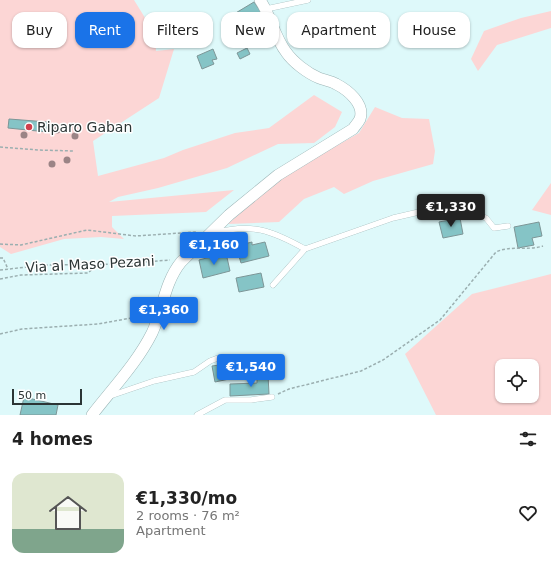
<!DOCTYPE html>
<html lang="en">
<head>
<meta charset="utf-8">
<style>
	:root { --surface:#fff; --page:#f2f2f2; --text:#222; --muted:#767676; --line:#e0e0e0; --accent:#1a73e8 }
	body { margin:0; font-family:"DejaVu Sans",sans-serif; background:var(--page); color:var(--text); height:100vh; display:flex; flex-direction:column; font-size:15px; white-space:nowrap }
	* { box-sizing:border-box; margin:0 }
	p { font-size:13px; color:var(--muted) }
	.icon { flex:none; width:22px; height:22px; fill:none; stroke:currentColor; stroke-width:2; stroke-linecap:round; stroke-linejoin:round }
	.map { position:relative; height:415px; overflow:hidden }
	.drawer { display:flex; flex-direction:column; background:var(--surface); flex:1 }
	.drawer>* { flex:none }
	.hud { position:absolute; left:12px; top:12px; width:527px; height:36px; display:flex; gap:8px }
	.controls { position:absolute; left:495px; top:359px; display:grid; gap:8px }
	.controls a { display:grid; place-items:center; width:44px; height:44px; border-radius:8px; background:var(--surface); box-shadow:0 1px 3px #0004; font-size:20px }
	.scale { position:absolute; left:12px; bottom:10px; width:70px; box-sizing:border-box; padding-left:4px; border:2px solid #2b3535; border-top:0; font-size:11px; line-height:14px; white-space:nowrap; color:#2b3535; -webkit-text-stroke:3px #fff; paint-order:stroke }
	.price { position:absolute; translate:-50% -34px; padding:0 9px; border-radius:4px; background:var(--accent); color:#fff; font-size:13px; line-height:26px; filter:drop-shadow(0 1px 2px #0008) }
	.price::after { content:''; position:absolute; left:50%; top:24px; width:12px; height:9px; margin-left:-6px; background:inherit; clip-path:polygon(0 0,100% 0,50% 100%) }
	.price.selected { background:#222; color:#fff }
	ul { padding:0; list-style:none }
	li { display:flex; align-items:center; gap:12px; height:100px; padding:0 12px }
	li+li { border-top:1px solid var(--line) }
	li span { display:grid; place-items:center; flex:none; width:112px; height:80px; border-radius:12px; color:#555 }
	li>.icon { margin-inline-start:auto }
	span .icon { width:48px; height:48px; fill:#fffc; stroke-width:1 }
	li b { font-size:17px }
	h2 { display:flex; justify-content:space-between; align-items:center; height:48px; padding:0 12px; font-size:17px }
	.chip { padding:0 14px; border-radius:12px; background:var(--surface); box-shadow:0 1px 3px #0004; font-size:14px; line-height:36px }
	.chip.selected { background:var(--accent); color:#fff }
	.map>svg:first-child { display:block }
	.green { fill:#fcd6d5; fill-rule:evenodd }
	.building { fill:#85c4c6; stroke:#7d9697 }
	.lines { fill:none; stroke-linecap:round; stroke-linejoin:round }
	.lane-casing { stroke:#9ab4b5; stroke-width:6 }
	.street-casing { stroke:#9ab4b5; stroke-width:12 }
	.path { stroke:#9bafb0; stroke-width:1.5; stroke-dasharray:3 2; stroke-linecap:butt }
	.lane { stroke:#fff; stroke-width:5.5 }
	.street { stroke:#fff; stroke-width:11 }
	.tree { fill:#9b8486 }
	.poi-dot { fill:#d0404d; stroke:#fff; stroke-width:1.5 }
	.labels { text-anchor:middle; dominant-baseline:central; stroke-width:3; stroke-linejoin:round; paint-order:stroke }
	.poi-label { font-size:14px; fill:#2b3535; stroke:#fff; text-anchor:start }
	.street-label { font-size:14px; fill:#2b3535; stroke:#fff }
</style>
</head>
<body>
<div class="map">
<svg width="551" height="415" viewBox="0 0 551 415">
	<rect width="100%" height="100%" fill="#def9fa"/>
	<path class="green" d="M0 0H134L155 34 156 51 174 49 159 98 93 141 98 176 164 158 183 150 235 133 269 128 314 95 342 112 335 127 314 143 278 144 227 168 158 188 118 197 109 202 234 190 206 212 112 216V227L124 239 101 237 64 239 11 254 0 247Z
		M551 11V28L497 45 478 71 471 59 484 31 521 18Z
		M375 107 402 118 429 119 435 151 433 164 373 181 344 194 334 187 304 199 279 222 228 224 280 178 359 133Z
		M551 183V215L532 210Z
		M551 274V415H436L405 354 472 294ZM502 366H532V396H502Z"/>
	<path class="building" d="M254 2 261 12 240 25 234 14Z
		M264 21 267 34 261 35 263 44 249 47 245 34 255 31 253 24Z
		M247 48 250 54 240 59 237 53Z
		M213 49 217 59 212 60 214 64 202 69 197 56Z
		M9 119 48 122 47 132 8 128Z
		M460 218 463 234 443 238 439 222Z
		M539 222 542 236 532 238 534 245 518 248 514 227Z
		M252 242V245L265 242 269 256 241 263 236 246Z
		M226 253 230 271 203 278 199 260Z
		M261 273 264 287 239 292 236 278Z
		M226 364 228 372 233 371 234 378 215 382 212 366Z
		M257 375H268L269 394 230 396V384L257 383Z
		M24 397 58 405 56 415H20Z"/>
	<g class="lines">
		<defs>
			<path id="lane" d="M266 9 308 0
				M214 233C252 223 271 230 305 249L273 285
				M305 249 393 218 419 212 463 210 486 218 494 228 508 226
				M110 396 154 381 194 372 210 361 218 358
				M197 415 225 400H251L272 397"/>
			<path id="street" d="M92 415C112 389 137 363 152 333 163 310 164 283 181 262L229 215 278 175 353 129C355 126 358 123 360 119 365 104 348 90 336 84 331 81 324 80 319 78 307 73 293 62 286 52 274 36 271 16 260 0"/>
		</defs>
		<use href="#lane" class="lane-casing"/>
		<use href="#street" class="street-casing"/>
		<path class="path" d="M0 147 38 150 74 151
			M0 244 21 245 87 230 136 236 196 232
			M0 258H3L8 269
			M0 270 46 265 122 264 170 260
			M0 279 21 275 88 273 97 265
			M0 334 22 329 98 324 148 315
			M278 394 289 389 361 371 383 360 440 320 496 252C511 245 527 251 543 246"/>
		<use href="#lane" class="lane"/>
		<use href="#street" class="street"/>
	</g>
	<g class="tree">
		<circle cx="57" cy="130" r="3.5"/>
		<circle cx="24" cy="135" r="3.5"/>
		<circle cx="75" cy="136" r="3.5"/>
		<circle cx="67" cy="160" r="3.5"/>
		<circle cx="52" cy="164" r="3.5"/>
	</g>
	<circle class="poi-dot" cx="29" cy="127" r="4"/>
	<g class="labels">
		<g class="poi-label">
			<text x="37" y="127">Riparo Gaban</text>
		</g>
		<g class="street-label">
			<text transform="translate(90 264) rotate(-3)">Via al Maso Pezani</text>
		</g>
	</g>
</svg>
<div class="controls">
<a><svg class="icon" aria-label="locate" viewBox="0 0 24 24"><circle cx="12" cy="12" r="6"/><path d="M12 2v4M12 18v4M2 12h4M18 12h4"/></svg></a>
</div>
<div class="scale">50 m</div>
<b class="price selected" style="left:451px;top:228px">€1,330</b>
<b class="price" style="left:214px;top:266px">€1,160</b>
<b class="price" style="left:164px;top:331px">€1,360</b>
<b class="price" style="left:251px;top:388px">€1,540</b>
<div class="hud">
<a class="chip">Buy</a>
<a class="chip selected">Rent</a>
<a class="chip">Filters</a>
<a class="chip">New</a>
<a class="chip">Apartment</a>
<a class="chip">House</a>
</div>
</div>
<section class="drawer">
<h2>4 homes<svg class="icon" aria-label="filters" viewBox="0 0 24 24"><path d="M4 7h16M4 17h16"/><circle cx="9" cy="7" r="2"/><circle cx="15" cy="17" r="2"/></svg></h2>
<ul>
<li><span style="background:linear-gradient(#dfe7d0 70%,#7fa58c 0)"><svg class="icon" aria-label="home" viewBox="0 0 24 24"><path d="M3 11l9-7 9 7M6 9v11h12V9"/></svg></span><div><b>€1,330/mo</b><p>2 rooms · 76 m²</p><p>Apartment</p></div><svg class="icon" aria-label="heart" viewBox="0 0 24 24"><path d="M12 20l-8-8c-3-5 5-10 8-4 3-6 11-1 8 4z"/></svg></li>
</ul>
</section>
</body>
</html>
